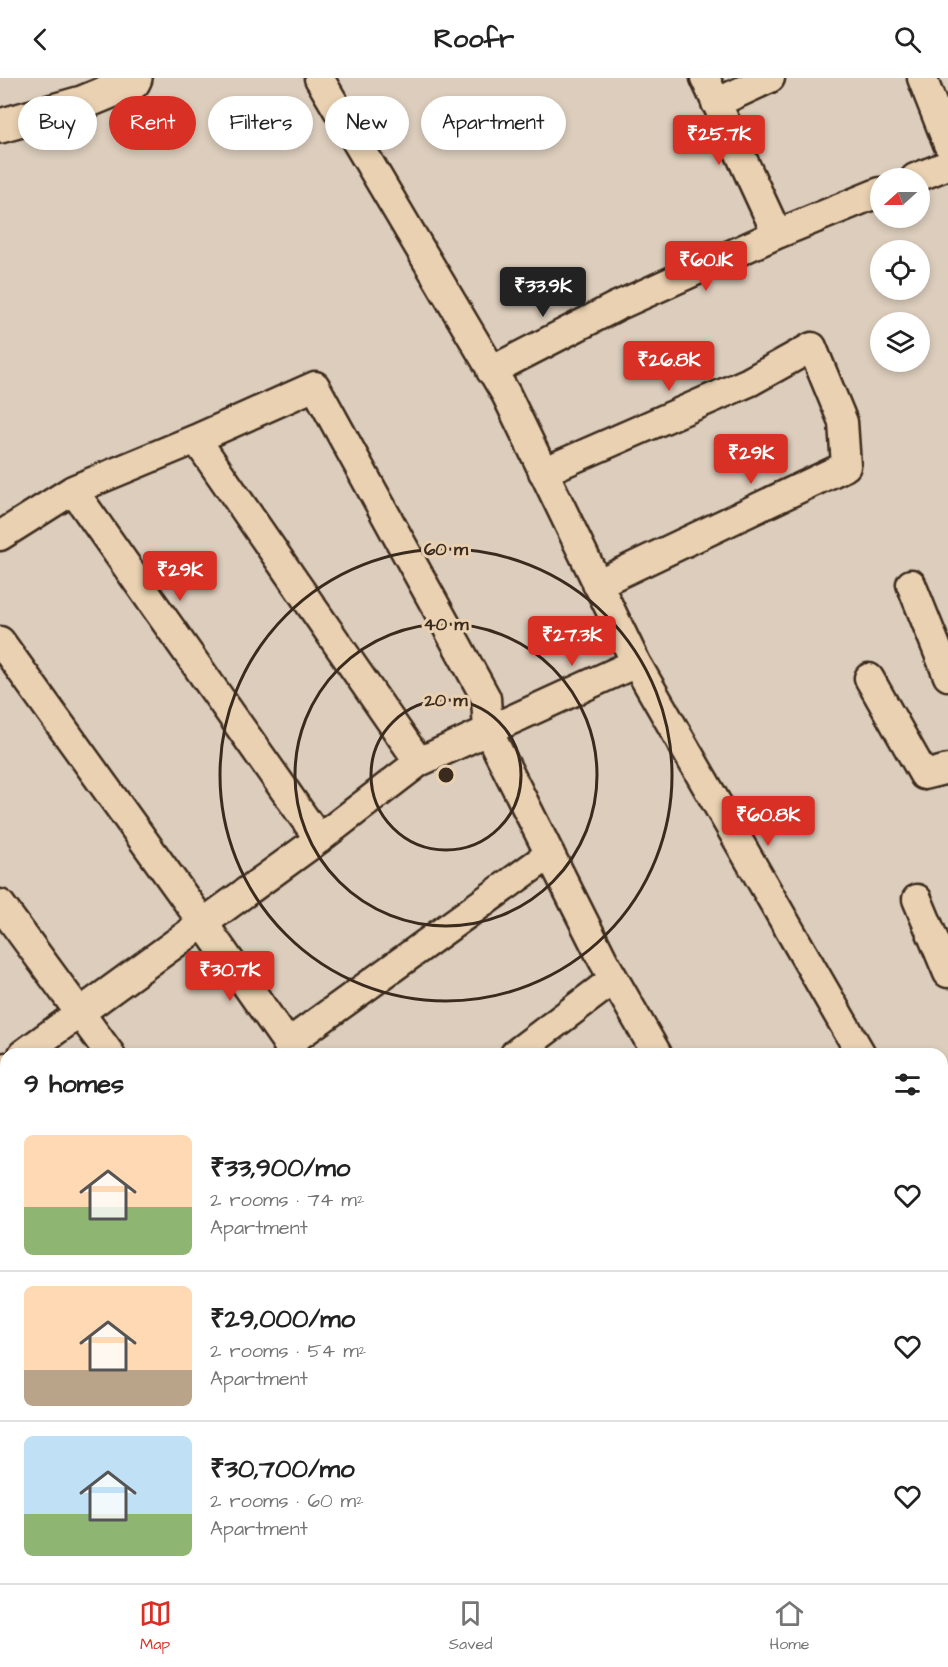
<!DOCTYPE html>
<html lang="en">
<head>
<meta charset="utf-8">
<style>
	:root { --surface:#fff; --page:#f2f2f2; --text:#222; --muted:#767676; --line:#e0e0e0; --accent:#d93025 }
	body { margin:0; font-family:"Architects Daughter",sans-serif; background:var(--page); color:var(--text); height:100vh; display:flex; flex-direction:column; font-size:22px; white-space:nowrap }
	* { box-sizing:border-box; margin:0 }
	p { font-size:20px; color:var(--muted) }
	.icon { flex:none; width:33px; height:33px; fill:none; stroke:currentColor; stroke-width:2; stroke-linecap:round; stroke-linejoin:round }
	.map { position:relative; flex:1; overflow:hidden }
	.details { position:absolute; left:0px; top:970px; width:948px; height:536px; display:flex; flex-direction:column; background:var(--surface); border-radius:18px 18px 0 0; box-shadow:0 3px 9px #0003 }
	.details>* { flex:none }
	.guide { position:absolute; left:18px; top:18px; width:600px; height:54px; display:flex; gap:12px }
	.needle { width:39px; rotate:249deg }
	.tools { position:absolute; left:870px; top:90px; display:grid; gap:12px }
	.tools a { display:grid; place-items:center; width:60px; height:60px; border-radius:50%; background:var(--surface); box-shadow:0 3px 9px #0003; font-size:30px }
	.price { position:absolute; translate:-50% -51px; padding:0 14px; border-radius:6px; background:var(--accent); color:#fff; font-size:20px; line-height:39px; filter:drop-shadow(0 2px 3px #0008) }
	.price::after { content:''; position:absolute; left:50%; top:36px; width:18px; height:14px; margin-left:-9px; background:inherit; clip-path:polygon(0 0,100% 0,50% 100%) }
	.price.on { background:#222; color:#fff }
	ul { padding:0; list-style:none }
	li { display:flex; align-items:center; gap:18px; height:150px; padding:0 24px }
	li+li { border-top:2px solid var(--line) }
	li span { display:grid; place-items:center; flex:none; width:168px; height:120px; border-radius:9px; color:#555 }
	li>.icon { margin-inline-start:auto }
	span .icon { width:72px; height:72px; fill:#fffc; stroke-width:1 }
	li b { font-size:26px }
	h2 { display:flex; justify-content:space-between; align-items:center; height:72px; padding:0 24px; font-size:26px }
	.pill { padding:0 21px; border-radius:27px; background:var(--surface); box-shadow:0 3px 9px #0003; font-size:21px; line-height:54px }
	.pill.on { background:var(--accent); color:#fff }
	header { display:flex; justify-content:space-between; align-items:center; height:78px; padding:0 24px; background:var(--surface); font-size:27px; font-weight:700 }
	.tabs { display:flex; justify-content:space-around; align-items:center; height:84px; border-top:2px solid var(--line); background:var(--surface); font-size:16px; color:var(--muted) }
	.tabs a { display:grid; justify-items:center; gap:3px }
	.tabs .on { color:var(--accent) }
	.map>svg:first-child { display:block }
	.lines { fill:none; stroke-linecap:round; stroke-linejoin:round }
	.street-casing { stroke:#3b2a1e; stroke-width:33 }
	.secondary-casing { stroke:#3b2a1e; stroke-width:38 }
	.street { stroke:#e9d1b1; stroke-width:28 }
	.secondary { stroke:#e9d1b1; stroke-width:33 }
	.ring { fill:none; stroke:#3b2a1e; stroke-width:3 }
	.centre { fill:#3b2a1e; stroke:#e9d1b1; stroke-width:3 }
	.ring-label { font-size:18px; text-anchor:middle; font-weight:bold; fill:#3b2a1e; stroke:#e9d1b1; stroke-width:6; stroke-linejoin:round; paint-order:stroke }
</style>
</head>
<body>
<header><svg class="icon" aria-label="back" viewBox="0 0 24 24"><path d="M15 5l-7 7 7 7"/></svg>Roofr<svg class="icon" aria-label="search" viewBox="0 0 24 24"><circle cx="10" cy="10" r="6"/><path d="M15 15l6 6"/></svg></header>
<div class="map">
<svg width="948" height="1505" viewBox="0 0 948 1505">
	<rect width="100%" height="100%" fill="#dccdbc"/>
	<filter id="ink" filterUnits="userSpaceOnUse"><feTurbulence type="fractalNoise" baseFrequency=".0167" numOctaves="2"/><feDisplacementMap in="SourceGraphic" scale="12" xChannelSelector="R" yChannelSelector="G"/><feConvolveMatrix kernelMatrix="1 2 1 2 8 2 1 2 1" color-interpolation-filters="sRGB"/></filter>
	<g filter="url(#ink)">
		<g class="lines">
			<defs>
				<path id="street" d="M705 0 777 156
					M922 0 948 66
					M716 25 770 0
					M915 100 948 87
					M491 293 615 229 777 156 880 114
					M196 361 315 308 486 620 488 653 603 882 657 976
					M543 394 749 304 812 269 843 344 846 388 597 506
					M73 412 196 361 419 684
					M0 458 73 412 319 761
					M911 506 948 598
					M0 563 203 845 295 976
					M636 585 861 976
					M869 600 924 697 948 691
					M917 821 948 895
					M0 826 110 976
					M287 966 550 776
					M23 976 319 761 419 684 636 585 506 316 319 0
					M515 976 614 901
					M0 993 6 989
					M0 1077 6 1085
					M942 1087 948 1098
					M942 1292 948 1289
					M0 1340 6 1349
					M945 1450 948 1456
					M110 1500 114 1505
					M284 1500 287 1505
					M481 1500 484 1505
					M659 1500 663 1505
					M838 1500 842 1505
					M876 1500 878 1505
					M62 1505 69 1500
					M323 1505 330 1500"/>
				<path id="secondary" d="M0 48 82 25 133 4 135 0"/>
			</defs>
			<use href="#street" class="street-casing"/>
			<use href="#secondary" class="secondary-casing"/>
			<use href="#street" class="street"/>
			<use href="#secondary" class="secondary"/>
		</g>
	</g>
	<g class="ring">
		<circle cx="446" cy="697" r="75"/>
		<circle cx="446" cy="697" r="151"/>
		<circle cx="446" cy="697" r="226"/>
	</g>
	<circle cx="446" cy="697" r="9" class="centre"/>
	<g class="ring-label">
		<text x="446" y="477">60 m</text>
		<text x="446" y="552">40 m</text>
		<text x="446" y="628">20 m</text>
	</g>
</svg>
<div class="tools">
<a><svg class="needle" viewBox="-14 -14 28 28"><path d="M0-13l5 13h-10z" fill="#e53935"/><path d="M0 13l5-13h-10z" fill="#767676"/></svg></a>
<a><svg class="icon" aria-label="locate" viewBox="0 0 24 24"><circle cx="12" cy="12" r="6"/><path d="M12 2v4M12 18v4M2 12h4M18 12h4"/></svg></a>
<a><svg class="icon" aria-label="layers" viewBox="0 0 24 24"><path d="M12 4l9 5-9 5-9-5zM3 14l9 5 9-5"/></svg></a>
</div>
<b class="price" style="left:719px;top:88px">₹25.7K</b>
<b class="price" style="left:706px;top:214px">₹60.1K</b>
<b class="price on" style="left:543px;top:240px">₹33.9K</b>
<b class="price" style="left:669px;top:314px">₹26.8K</b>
<b class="price" style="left:751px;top:407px">₹29K</b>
<b class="price" style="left:180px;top:524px">₹29K</b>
<b class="price" style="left:572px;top:589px">₹27.3K</b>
<b class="price" style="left:768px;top:769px">₹60.8K</b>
<b class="price" style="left:230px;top:924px">₹30.7K</b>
<div class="guide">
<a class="pill">Buy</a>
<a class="pill on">Rent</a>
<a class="pill">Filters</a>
<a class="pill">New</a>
<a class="pill">Apartment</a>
</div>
<section class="details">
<h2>9 homes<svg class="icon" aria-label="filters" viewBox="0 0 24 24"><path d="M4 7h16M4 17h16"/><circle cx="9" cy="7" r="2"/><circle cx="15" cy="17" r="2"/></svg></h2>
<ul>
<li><span style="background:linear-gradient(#ffd9b3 60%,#8fb573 0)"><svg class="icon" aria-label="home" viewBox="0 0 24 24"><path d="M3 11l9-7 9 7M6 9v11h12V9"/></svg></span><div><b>₹33,900/mo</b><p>2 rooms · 74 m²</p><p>Apartment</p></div><svg class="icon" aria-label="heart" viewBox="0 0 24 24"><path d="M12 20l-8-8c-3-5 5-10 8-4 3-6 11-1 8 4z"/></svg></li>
<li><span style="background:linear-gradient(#ffd9b3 70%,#b9a48a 0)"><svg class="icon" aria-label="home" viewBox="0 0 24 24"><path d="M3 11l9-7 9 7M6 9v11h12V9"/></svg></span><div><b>₹29,000/mo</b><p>2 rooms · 54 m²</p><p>Apartment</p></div><svg class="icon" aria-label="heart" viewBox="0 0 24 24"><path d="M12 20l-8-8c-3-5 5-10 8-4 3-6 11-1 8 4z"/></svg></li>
<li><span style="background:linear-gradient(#bfe0f5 65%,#8fb573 0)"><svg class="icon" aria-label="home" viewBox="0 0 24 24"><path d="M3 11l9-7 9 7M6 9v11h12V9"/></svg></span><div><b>₹30,700/mo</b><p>2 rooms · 60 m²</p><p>Apartment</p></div><svg class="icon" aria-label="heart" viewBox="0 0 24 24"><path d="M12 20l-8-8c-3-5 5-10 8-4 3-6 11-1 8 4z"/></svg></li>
</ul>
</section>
</div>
<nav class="tabs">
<a class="on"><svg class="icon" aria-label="map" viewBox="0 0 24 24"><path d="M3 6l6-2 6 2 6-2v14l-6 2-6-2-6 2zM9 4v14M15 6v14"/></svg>Map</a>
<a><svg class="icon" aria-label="saved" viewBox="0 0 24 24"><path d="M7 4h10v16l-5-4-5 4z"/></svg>Saved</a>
<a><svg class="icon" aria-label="home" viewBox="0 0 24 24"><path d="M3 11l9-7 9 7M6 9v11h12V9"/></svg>Home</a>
</nav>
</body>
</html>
